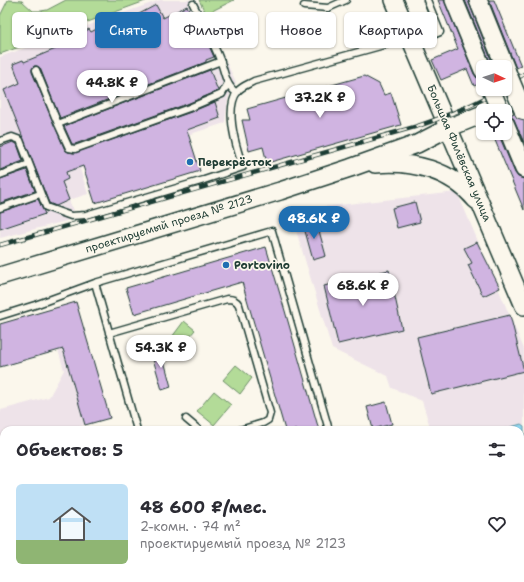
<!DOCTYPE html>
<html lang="ru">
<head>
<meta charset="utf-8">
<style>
	:root { --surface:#fff; --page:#f2f2f3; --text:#2b2b33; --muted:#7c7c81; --line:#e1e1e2; --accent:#1f6fb2 }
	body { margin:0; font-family:"Shantell Sans",sans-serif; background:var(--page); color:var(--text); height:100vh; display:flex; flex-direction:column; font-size:15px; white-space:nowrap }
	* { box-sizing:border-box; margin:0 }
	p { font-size:13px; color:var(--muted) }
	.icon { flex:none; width:22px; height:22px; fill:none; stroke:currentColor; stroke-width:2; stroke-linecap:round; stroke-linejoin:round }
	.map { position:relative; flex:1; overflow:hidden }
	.panel { position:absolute; left:0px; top:426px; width:524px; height:156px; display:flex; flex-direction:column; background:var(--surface); border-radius:12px 12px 0 0; box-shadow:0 1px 3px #0004 }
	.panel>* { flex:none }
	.guide { position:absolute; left:12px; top:12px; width:500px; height:36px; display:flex; gap:8px }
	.needle { width:26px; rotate:94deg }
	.fabs { position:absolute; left:476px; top:60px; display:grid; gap:8px }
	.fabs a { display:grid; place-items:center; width:36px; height:36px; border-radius:6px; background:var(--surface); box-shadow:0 1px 3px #0004; font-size:20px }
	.price { position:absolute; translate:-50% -34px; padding:0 9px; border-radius:14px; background:#fff; color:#222; font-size:13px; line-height:26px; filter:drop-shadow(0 1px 2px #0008) }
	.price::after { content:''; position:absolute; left:50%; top:24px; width:12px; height:9px; margin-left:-6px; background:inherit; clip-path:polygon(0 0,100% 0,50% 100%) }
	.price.active { background:var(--accent); color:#fff }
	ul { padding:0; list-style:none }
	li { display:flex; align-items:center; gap:12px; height:100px; padding:0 16px }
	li+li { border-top:1px solid var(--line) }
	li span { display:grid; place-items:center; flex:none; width:112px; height:80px; border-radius:6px; color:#555 }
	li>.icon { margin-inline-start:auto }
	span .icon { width:48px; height:48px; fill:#fffc; stroke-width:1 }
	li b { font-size:17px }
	h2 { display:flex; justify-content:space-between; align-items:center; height:48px; padding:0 16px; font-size:17px }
	.tag { padding:0 14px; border-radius:6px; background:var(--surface); box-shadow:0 1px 3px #0004; font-size:14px; line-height:36px }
	.tag.active { background:var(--accent); color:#fff }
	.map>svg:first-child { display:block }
	.built { fill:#eee3e9 }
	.green { fill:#b3db98; stroke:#698c66 }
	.water { fill:#90d7f2; stroke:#6399a6 }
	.building { fill:#d0b4e1; stroke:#1f3d34 }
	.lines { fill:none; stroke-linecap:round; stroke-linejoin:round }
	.lane-casing { stroke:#1f3d34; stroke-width:9 }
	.secondary-casing { stroke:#1f3d34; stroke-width:20 }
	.lane { stroke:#fbf7ec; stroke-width:6 }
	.secondary { stroke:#fbf7ec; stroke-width:17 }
	.rail-casing { stroke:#1f3d34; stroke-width:4.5 }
	.rail { stroke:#fbf7ec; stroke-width:3; stroke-dasharray:9; stroke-linecap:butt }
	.secondary-bridge-casing { stroke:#1f3d34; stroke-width:20; stroke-linecap:butt }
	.secondary-bridge { stroke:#fbf7ec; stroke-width:17 }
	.poi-dot { fill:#1f6fb2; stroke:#fbf7ec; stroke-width:1.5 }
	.labels { text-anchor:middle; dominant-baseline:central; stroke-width:3.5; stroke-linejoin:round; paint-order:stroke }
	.street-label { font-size:11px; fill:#1f3d34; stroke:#fbf7ec }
	.poi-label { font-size:11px; font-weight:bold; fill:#1f3d34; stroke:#fbf7ec; text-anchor:start }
</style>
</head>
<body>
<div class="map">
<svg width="524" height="582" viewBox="0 0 524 582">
	<rect width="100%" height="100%" fill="#fbf7ec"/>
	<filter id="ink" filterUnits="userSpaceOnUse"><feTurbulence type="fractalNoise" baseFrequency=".025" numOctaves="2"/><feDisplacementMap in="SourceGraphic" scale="8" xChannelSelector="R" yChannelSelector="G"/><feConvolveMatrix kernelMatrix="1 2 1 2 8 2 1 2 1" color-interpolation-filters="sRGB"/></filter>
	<g filter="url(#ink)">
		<path class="built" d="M160 0H196L236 82 228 98 225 123 80 169 88 194 69 200 73 210 71 216 66 221 0 238V57Z
			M457 192 524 349V426L521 424 501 430H431L422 401 392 388 388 376 332 349 295 227 290 229 284 211Z
			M76 302 110 418 67 430 65 429 61 430H4V446L0 447V413L1 410 49 397 64 370 58 350 63 349 52 309Z"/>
		<path class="green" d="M8 0 22 1 33 11H41L47 10 66 0H148L0 54V16Z
			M199 0H234L206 14Z
			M184 321 195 330 182 345 172 337Z
			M236 365 252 378 240 394 223 380Z
			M214 391 231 405 214 425 197 411Z"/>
		<path class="water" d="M521 424 524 426V582H0L10 578H520V430H501Z"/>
		<path class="building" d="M438 0H444L474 74 477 78 483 80V82L474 86 467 69 441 80 432 60 458 49Z
			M465 0H468L494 67H492Z
			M489 0H494L521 66 516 68Z
			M156 5 163 18 187 6 203 37H205L214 57 206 60V62L60 118 40 68 37 66H34L32 69V72L65 150 68 152 74 153 191 112 215 102 220 118 187 130 200 171 95 203 83 166 66 172 68 179 62 182 69 200 56 206 49 203 4 90 20 83 13 64 23 60 24 62 70 43 68 41 89 29 91 32 123 15 126 21Z
			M210 70 218 91 187 104 75 144H72L64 126Z
			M364 76 379 84 384 95 391 93 401 125 267 163 263 147 249 151 242 120H250L247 109Z
			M514 113 517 118 524 120V143L514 119 510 115Z
			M492 133H498L515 173 518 177 524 179V210Z
			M13 142 17 144 23 161 0 170V147Z
			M27 170 35 191 0 203V179Z
			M38 199 45 214 0 229V212Z
			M415 202 420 222 397 228 392 208Z
			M316 220 326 256 313 260 303 224Z
			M477 242 500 288 483 296 468 265 472 263 464 248Z
			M266 247 285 311 319 430H285L242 282 134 314 126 288Z
			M389 270 402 329 338 344 324 286Z
			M76 302 110 418 85 425 63 349 0 367V324Z
			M510 315 524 371 431 394 417 337Z
			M161 349 171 387 162 390 151 352Z
			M386 402 392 424 373 429 367 407Z"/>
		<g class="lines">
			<defs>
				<path id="lane" d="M193 4C202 22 213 41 220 60 225 71 225 86 237 93
					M304 6 328 8 346 0
					M414 43 440 32 427 0
					M36 70 58 124 221 61
					M58 124 69 148 75 149 189 108 222 94 228 83
					M0 141 12 137 20 140 46 207 71 216 86 215 204 180 243 167C236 147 224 108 238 91 242 86 249 84 254 81L409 38
					M0 175 29 164
					M0 208 40 194
					M0 316 35 305 95 283
					M109 333 227 299C233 299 236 300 239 305L270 413 268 420 263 423 240 430
					M186 419 199 430
					M137 430 95 283 272 231 329 430"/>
				<path id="secondary" d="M394 0 524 306
					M454 0 483 70
					M478 0 507 72
					M505 123 524 169
					M375 164C412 160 451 170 476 200
					M0 276 280 191 350 168 417 144 448 128 483 114"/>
			</defs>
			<use href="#lane" class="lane-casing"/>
			<use href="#secondary" class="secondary-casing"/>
			<use href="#lane" class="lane"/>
			<use href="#secondary" class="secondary"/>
			<defs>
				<path id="rail" d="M505 87 524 74
					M0 245 418 126C447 116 475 105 501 89"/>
			</defs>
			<use href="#rail" class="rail-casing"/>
			<use href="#rail" class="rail"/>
			<defs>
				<path id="secondary-bridge" d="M507 72 523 110
					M491 89 500 111"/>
			</defs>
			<use href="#secondary-bridge" class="secondary-bridge-casing"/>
			<use href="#secondary-bridge" class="secondary-bridge"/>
		</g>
	</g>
	<g class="poi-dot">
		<circle cx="190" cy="162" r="4"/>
		<circle cx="226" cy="265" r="4"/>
	</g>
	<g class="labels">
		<g class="street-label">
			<text transform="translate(459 153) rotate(67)">Большая Филёвская улица</text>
			<text transform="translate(169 224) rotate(-17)">проектируемый проезд № 2123</text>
		</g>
		<g class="poi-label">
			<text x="198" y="162">Перекрёсток</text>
			<text x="234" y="265">Portovino</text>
		</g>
	</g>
</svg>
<div class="fabs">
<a><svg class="needle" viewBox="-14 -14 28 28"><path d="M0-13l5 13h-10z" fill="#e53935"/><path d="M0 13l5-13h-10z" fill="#7c7c81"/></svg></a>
<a><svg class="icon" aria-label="locate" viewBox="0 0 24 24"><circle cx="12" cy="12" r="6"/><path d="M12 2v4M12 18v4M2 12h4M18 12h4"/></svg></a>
</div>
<b class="price" style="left:112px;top:104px">44.8K ₽</b>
<b class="price" style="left:320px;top:119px">37.2K ₽</b>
<b class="price active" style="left:314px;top:240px">48.6K ₽</b>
<b class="price" style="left:363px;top:307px">68.6K ₽</b>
<b class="price" style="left:161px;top:369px">54.3K ₽</b>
<div class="guide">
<a class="tag">Купить</a>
<a class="tag active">Снять</a>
<a class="tag">Фильтры</a>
<a class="tag">Новое</a>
<a class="tag">Квартира</a>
</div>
<section class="panel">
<h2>Объектов: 5<svg class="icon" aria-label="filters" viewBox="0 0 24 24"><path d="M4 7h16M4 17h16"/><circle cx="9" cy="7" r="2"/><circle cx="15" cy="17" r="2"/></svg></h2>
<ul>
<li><span style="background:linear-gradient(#bfe0f5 70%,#8fb573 0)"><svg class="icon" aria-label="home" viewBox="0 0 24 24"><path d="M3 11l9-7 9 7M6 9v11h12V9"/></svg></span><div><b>48 600 ₽/мес.</b><p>2-комн. · 74 m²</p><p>проектируемый проезд № 2123</p></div><svg class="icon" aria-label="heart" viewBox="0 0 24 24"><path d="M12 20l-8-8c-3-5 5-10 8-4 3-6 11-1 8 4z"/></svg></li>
</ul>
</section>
</div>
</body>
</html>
